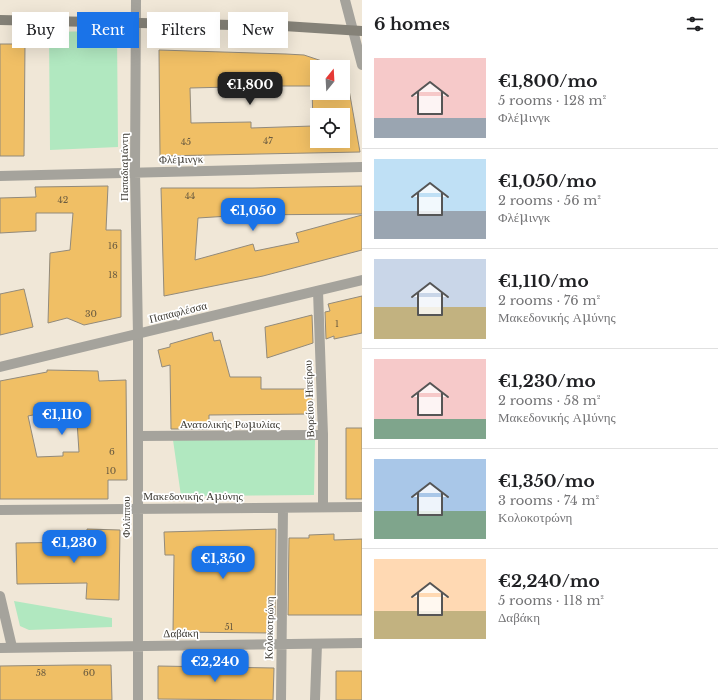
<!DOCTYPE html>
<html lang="en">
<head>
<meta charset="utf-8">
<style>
	:root { --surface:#fff; --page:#f6f6f6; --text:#202124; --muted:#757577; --line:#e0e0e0; --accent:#1a73e8 }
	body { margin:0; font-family:"Libre Baskerville",serif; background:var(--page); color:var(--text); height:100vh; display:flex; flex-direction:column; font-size:15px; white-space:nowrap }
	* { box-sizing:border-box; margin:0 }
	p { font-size:13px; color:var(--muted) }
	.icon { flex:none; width:22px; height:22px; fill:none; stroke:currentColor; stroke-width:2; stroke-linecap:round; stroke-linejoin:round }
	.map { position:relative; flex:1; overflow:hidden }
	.drawer { display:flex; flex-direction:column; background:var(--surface); width:356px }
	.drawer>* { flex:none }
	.guide { position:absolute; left:12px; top:12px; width:290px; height:36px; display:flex; gap:8px }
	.needle { width:26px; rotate:18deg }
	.buttons { position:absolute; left:310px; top:60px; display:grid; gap:8px }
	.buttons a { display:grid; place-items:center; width:40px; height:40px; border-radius:0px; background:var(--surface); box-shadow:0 4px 16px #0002; font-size:20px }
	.price { position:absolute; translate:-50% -34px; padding:0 9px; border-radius:8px; background:var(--accent); color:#fff; font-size:13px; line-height:26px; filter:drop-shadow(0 1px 2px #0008) }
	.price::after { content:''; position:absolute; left:50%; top:24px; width:12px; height:9px; margin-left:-6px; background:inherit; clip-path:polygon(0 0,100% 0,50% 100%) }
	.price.selected { background:#222; color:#fff }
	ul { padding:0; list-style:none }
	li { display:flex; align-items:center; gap:12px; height:100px; padding:0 12px }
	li+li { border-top:1px solid var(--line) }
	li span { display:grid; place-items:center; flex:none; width:112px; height:80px; border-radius:0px; color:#555 }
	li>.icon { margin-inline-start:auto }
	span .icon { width:48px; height:48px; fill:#fffc; stroke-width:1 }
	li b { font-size:17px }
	h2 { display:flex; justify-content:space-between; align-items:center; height:48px; padding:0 12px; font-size:17px }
	.pill { padding:0 14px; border-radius:0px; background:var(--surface); box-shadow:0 4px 16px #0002; font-size:14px; line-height:36px }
	.pill.selected { background:var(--accent); color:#fff }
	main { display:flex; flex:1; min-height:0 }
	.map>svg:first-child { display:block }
	.green { fill:#b1e8c0 }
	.building { fill:#f0bf65; stroke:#928a7b; fill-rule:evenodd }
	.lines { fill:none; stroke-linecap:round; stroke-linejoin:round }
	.pedestrian { stroke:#a5a39c; stroke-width:10 }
	.minor { stroke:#a5a39c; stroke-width:10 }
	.tertiary { stroke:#a5a39c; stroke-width:10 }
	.secondary { stroke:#858278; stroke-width:10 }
	.labels { text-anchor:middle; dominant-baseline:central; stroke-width:3.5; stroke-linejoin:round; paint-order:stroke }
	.number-label { font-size:9px; fill:#6a5b40 }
	.street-label { font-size:11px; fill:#3d3a33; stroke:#fff }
</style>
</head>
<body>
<main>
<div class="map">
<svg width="362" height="700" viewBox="0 0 362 700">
	<rect width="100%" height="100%" fill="#f0e7d7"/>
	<path class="green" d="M100 31 117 33 118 147 50 150 49 32Z
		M173 440H315L314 495 181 496Z
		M14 601 112 618V627L29 630 20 626Z"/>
	<path class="building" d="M0 44H25L24 156H0Z
		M159 50 286 54 304 55 334 65 335 67H317V93H343V84H348L360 152 160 156ZM272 86H312L313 126 251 128V122L191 123 190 88ZM317 115H343V141H317Z
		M108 186 106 230H121V317L84 325 67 318 48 323 50 253 70 250 73 213H36V231L0 233V198L36 197 35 187Z
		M362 186V214L245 215 198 218 195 260 253 244 255 251 299 242 296 233 362 215V250L263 276 164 296 161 188H253Z
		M24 289 33 327 0 335V294Z
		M362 296V333L334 339V336L326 339 325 312 330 311 328 304Z
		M312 315 313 343 267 358 265 327Z
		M212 332 214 341 220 340 230 377H261V389H312V414L209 415V429H171L170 365 162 367 158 350 170 347V344Z
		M47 370 98 371 99 381 126 380 127 480H108V499H0V381L47 372ZM76 406 79 452H63V456L37 457 28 416Z
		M346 428H362V499H346Z
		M87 529 120 530 119 600 86 599 87 583 17 584 16 543 87 542Z
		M276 529 275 615H270V633L173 632 174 555H165L164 532Z
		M334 534V540L362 539V615H288L289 538H309V535Z
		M75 665H111L112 700H0V666Z
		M158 666 274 668 273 700 158 699Z
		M336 671H362V700H336Z"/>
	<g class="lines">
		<path class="pedestrian" d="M138 335V509
			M138 436 323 435
			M315 700 317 644"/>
		<path class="minor" d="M136 0 135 172 138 335
			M345 0 362 65
			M0 176 362 167
			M318 291 323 435V507
			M138 509V700
			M0 510 362 507
			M0 596 12 647
			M0 648 362 643
			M281 700 283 508"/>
		<path class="tertiary" d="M0 367 362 280"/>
		<path class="secondary" d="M0 20 284 26 362 31"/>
	</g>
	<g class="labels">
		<g class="number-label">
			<text x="268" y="140">47</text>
			<text x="186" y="141">45</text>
			<text x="190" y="195">44</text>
			<text x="63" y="199">42</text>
			<text x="113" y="245">16</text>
			<text x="113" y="274">18</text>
			<text x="91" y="313">30</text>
			<text x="337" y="323">1</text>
			<text x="112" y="451">6</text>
			<text x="111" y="470">10</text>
			<text x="229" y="626">51</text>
			<text x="41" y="672">58</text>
			<text x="89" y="672">60</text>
		</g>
		<g class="street-label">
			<text transform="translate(181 159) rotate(-1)">Φλέμινγκ</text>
			<text transform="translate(124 167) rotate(-90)">Παπαδιαμάντη</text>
			<text transform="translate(178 312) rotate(-14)">Παπαφλέσσα</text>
			<text transform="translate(309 399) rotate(-92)">Βορείου Ηπείρου</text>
			<text x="230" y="424">Ανατολικής Ρωμυλίας</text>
			<text x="193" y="496">Μακεδονικής Αμύνης</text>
			<text transform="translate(126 517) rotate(-90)">Φιλίππου</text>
			<text transform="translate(269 628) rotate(-89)">Κολοκοτρώνη</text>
			<text transform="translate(181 633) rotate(-1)">Δαβάκη</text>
		</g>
	</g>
</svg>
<div class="buttons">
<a><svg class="needle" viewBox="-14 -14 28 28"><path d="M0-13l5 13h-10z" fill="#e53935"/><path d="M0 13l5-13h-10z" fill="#757577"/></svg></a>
<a><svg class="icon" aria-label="locate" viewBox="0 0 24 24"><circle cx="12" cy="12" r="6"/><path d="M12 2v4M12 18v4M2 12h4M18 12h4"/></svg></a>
</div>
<b class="price selected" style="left:250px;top:106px">€1,800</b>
<b class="price" style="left:253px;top:232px">€1,050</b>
<b class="price" style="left:62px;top:436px">€1,110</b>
<b class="price" style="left:74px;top:564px">€1,230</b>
<b class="price" style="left:223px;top:580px">€1,350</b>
<b class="price" style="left:215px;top:683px">€2,240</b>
<div class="guide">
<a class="pill">Buy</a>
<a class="pill selected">Rent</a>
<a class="pill">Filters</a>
<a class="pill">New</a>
</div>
</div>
<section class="drawer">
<h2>6 homes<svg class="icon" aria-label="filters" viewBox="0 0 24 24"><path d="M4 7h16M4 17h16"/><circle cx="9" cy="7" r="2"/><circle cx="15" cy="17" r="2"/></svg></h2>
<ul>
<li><span style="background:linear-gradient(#f6c9c9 75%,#9aa5b1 0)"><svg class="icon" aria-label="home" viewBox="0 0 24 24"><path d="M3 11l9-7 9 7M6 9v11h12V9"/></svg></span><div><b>€1,800/mo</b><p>5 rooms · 128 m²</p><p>Φλέμινγκ</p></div></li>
<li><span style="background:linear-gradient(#bfe0f5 65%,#9aa5b1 0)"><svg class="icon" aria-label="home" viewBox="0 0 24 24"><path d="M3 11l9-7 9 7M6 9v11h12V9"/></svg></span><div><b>€1,050/mo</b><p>2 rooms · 56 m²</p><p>Φλέμινγκ</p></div></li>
<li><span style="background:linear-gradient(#c9d6e8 60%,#c2b280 0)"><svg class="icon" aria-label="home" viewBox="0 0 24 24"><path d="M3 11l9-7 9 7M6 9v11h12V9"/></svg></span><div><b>€1,110/mo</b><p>2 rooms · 76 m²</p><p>Μακεδονικής Αμύνης</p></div></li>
<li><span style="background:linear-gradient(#f6c9c9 75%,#7fa58c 0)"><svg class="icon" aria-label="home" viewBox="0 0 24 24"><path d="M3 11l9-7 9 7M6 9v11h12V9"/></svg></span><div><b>€1,230/mo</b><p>2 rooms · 58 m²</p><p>Μακεδονικής Αμύνης</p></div></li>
<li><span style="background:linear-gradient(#a9c7e8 65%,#7fa58c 0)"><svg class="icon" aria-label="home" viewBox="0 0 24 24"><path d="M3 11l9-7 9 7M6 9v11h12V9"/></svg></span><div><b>€1,350/mo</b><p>3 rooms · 74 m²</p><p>Κολοκοτρώνη</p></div></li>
<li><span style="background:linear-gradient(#ffd9b3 65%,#c2b280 0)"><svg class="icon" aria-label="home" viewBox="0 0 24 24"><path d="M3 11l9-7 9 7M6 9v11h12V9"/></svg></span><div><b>€2,240/mo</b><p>5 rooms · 118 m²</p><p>Δαβάκη</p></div></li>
</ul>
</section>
</main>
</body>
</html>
